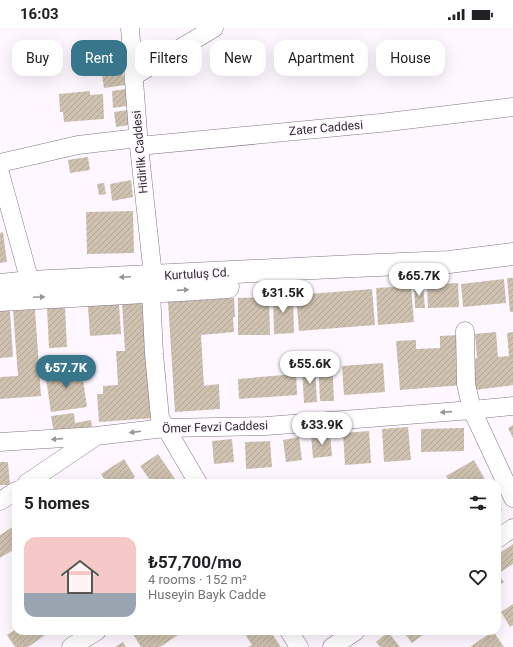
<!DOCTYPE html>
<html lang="en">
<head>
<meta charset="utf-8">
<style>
	:root { --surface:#fff; --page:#f6f6f6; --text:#202124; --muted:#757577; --accent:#37768b }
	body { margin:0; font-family:Roboto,sans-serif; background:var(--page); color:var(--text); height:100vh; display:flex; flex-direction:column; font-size:15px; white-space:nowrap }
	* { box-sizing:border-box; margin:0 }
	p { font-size:13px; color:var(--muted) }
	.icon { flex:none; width:22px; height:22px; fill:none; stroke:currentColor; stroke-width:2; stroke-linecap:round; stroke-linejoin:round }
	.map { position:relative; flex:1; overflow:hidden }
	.side { position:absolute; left:12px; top:451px; width:489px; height:156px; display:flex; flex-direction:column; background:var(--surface); border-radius:12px; box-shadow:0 4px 16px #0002 }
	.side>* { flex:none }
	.guide { position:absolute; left:12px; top:12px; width:489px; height:36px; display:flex; gap:8px }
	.price { position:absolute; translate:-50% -34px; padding:0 9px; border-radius:14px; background:#fff; color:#222; font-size:13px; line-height:26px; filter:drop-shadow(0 1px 2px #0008) }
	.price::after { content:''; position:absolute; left:50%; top:24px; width:12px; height:9px; margin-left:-6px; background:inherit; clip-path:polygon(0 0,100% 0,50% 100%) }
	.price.selected { background:var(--accent); color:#fff }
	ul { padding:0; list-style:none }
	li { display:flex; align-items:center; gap:12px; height:100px; padding:0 12px }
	li span { display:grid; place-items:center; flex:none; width:112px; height:80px; border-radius:12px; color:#555 }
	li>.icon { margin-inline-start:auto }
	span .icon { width:48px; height:48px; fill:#fffc; stroke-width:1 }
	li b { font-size:17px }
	h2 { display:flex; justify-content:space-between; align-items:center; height:48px; padding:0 12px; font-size:17px }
	.pill { padding:0 14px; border-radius:12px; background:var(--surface); box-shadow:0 4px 16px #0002; font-size:14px; line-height:36px }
	.pill.selected { background:var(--accent); color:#fff }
	.status { display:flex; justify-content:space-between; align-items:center; height:28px; padding:0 20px; background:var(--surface); direction:ltr }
	.status svg { height:11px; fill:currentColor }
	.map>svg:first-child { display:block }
	.building { fill:url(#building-hatch) }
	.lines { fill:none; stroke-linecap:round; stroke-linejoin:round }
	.minor-casing { stroke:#837585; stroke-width:19 }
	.major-casing { stroke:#837585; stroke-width:23 }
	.minor { stroke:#fff; stroke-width:18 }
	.major { stroke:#fff; stroke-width:22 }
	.oneway { fill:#989598 }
	.labels { text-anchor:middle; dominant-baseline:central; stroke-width:3; stroke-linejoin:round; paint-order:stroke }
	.street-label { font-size:12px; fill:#302b31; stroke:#fef7ff }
</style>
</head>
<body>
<div class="status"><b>16:03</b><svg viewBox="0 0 49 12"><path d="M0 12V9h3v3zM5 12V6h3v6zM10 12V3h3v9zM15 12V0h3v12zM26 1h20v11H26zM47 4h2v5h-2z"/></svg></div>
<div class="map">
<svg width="513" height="619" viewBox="0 0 513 619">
	<defs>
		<pattern id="building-hatch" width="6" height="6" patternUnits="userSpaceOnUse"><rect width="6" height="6" fill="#cec1af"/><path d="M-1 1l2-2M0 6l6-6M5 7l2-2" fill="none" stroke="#b1a697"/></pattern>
	</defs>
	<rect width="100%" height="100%" fill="#fef7ff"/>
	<path class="building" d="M120 17 122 30 97 33 96 21Z
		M123 44 125 57 104 60 102 47Z
		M126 61 127 78 113 80 112 63Z
		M90 63V67L103 66 104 91 64 94 63 84H60L59 66Z
		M127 82 129 97 116 99 114 84Z
		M88 129 90 142 70 145 68 132Z
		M131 152 133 169 112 173 110 156Z
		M104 155 106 166 99 167 97 156Z
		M133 183 134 225 87 226 86 184Z
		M3 204 7 234 0 235V205Z
		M507 250H513V284H510Z
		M504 251 506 275 463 279 461 256Z
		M458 255 459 279 428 280 427 257Z
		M423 257 425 280H415L414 258Z
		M411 258 414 294 378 297 376 260Z
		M372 261 375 297 299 303 296 267Z
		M273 267H293L294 305 274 306Z
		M269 269 270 307H238V270Z
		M234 270 235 289H233L234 304 201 307 204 358 219 356 220 381 175 384 168 274Z
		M148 273 155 390 99 394 97 366H103V358L118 357 116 323H125L122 275Z
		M119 276 121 306 90 308 88 278Z
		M65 279 67 319 49 320 47 280Z
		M35 281 41 368 0 371V349L18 348 13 282Z
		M0 283H10L13 329 0 330Z
		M496 304 498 329 509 328 507 305 513 304V357L475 362 472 331 477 330 475 306Z
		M460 307 463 357 400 362 396 313 416 312V321L440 320V308Z
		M332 329 334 373H320L318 330Z
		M383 335 385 364 344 367 342 338Z
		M81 338 87 379 51 384 45 344Z
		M315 339 317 374 304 375 302 340Z
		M296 346 297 367 239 371 238 351Z
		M74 385 75 395 91 392 93 405 55 411 51 388Z
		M513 397V410L508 400Z
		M408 399 411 432 384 434 382 401Z
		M464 400V423L421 424V401Z
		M369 403 371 435 345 437 343 405Z
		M330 405 332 428 313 430 311 407Z
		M299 409 302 432 286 434 283 412Z
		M232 411 234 434 214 436 212 413Z
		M270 413 272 439 246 441 245 414Z
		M158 426 177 454 175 455H152L140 438Z
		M124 431 135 449 127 455H107L101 446Z
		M474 432 487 455H450L446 448Z
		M0 434H8L10 457H0Z
		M265 453 266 455H248V454Z
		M497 473 502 482 497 485Z
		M14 498 16 500V520L0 530V507Z
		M513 516V536L498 546 504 554 497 559V527Z
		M513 576V597L510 599 501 584Z
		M16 601V603H51L28 619H15L7 607Z
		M138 603H184L160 619H141L133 606Z
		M243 603H270L281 619H248L252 617Z
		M403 603H428L412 615Z
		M493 603 504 619H470Z
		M388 604 400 619H380L376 614Z
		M123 614 126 619H115Z"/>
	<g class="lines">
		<defs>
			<path id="minor" d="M130 0 139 118 153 248
				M134 48 214 0
				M139 118 380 95 513 79
				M0 135 78 117 138 110
				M0 145 30 254
				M151 264 154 326 160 390 198 455
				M465 303 466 356 472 382 513 470
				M0 414 96 408 165 400 266 398 472 382 513 378
				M27 455 95 409
				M0 473 16 463
				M497 511 513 500
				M289 603 299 619
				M71 619 97 603
				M332 619 356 603"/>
			<path id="major" d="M0 257 30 254 355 238 449 234 513 226
				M0 272 181 262 228 259"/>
		</defs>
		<use href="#minor" class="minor-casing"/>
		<use href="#major" class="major-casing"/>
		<use href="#minor" class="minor"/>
		<use href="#major" class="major"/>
	</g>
	<defs><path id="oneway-solid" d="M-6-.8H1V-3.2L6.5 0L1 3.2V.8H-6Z"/></defs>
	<g class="oneway">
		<use href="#oneway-solid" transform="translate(125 249) rotate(177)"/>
		<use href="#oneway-solid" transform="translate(183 262) rotate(-4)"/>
		<use href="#oneway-solid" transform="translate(39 269) rotate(-3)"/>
		<use href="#oneway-solid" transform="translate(446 384) rotate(176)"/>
		<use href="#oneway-solid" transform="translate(135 404) rotate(173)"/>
		<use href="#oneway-solid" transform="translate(57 411) rotate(176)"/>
	</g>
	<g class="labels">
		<g class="street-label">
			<text transform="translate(326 100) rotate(-5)">Zater Caddesi</text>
			<text transform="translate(140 124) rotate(-95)">Hidirlik Caddesi</text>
			<text transform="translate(197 246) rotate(-3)">Kurtuluş Cd.</text>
			<text transform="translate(215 399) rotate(-2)">Ömer Fevzi Caddesi</text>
		</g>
	</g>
</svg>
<b class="price" style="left:419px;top:269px">₺65.7K</b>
<b class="price" style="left:283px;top:286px">₺31.5K</b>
<b class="price" style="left:310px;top:357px">₺55.6K</b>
<b class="price selected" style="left:66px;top:361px">₺57.7K</b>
<b class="price" style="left:322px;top:418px">₺33.9K</b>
<div class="guide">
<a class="pill">Buy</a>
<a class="pill selected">Rent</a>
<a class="pill">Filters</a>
<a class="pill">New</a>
<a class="pill">Apartment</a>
<a class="pill">House</a>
</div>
<section class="side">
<h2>5 homes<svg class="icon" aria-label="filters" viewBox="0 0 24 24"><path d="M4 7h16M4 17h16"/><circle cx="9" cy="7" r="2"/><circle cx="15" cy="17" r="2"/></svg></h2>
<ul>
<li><span style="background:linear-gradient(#f6c9c9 70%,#9aa5b1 0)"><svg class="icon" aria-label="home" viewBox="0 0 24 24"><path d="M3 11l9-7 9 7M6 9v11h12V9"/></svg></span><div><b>₺57,700/mo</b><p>4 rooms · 152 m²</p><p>Huseyin Bayk Cadde</p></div><svg class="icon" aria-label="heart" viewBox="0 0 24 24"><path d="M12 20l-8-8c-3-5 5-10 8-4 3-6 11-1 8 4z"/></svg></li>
</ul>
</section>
</div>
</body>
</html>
